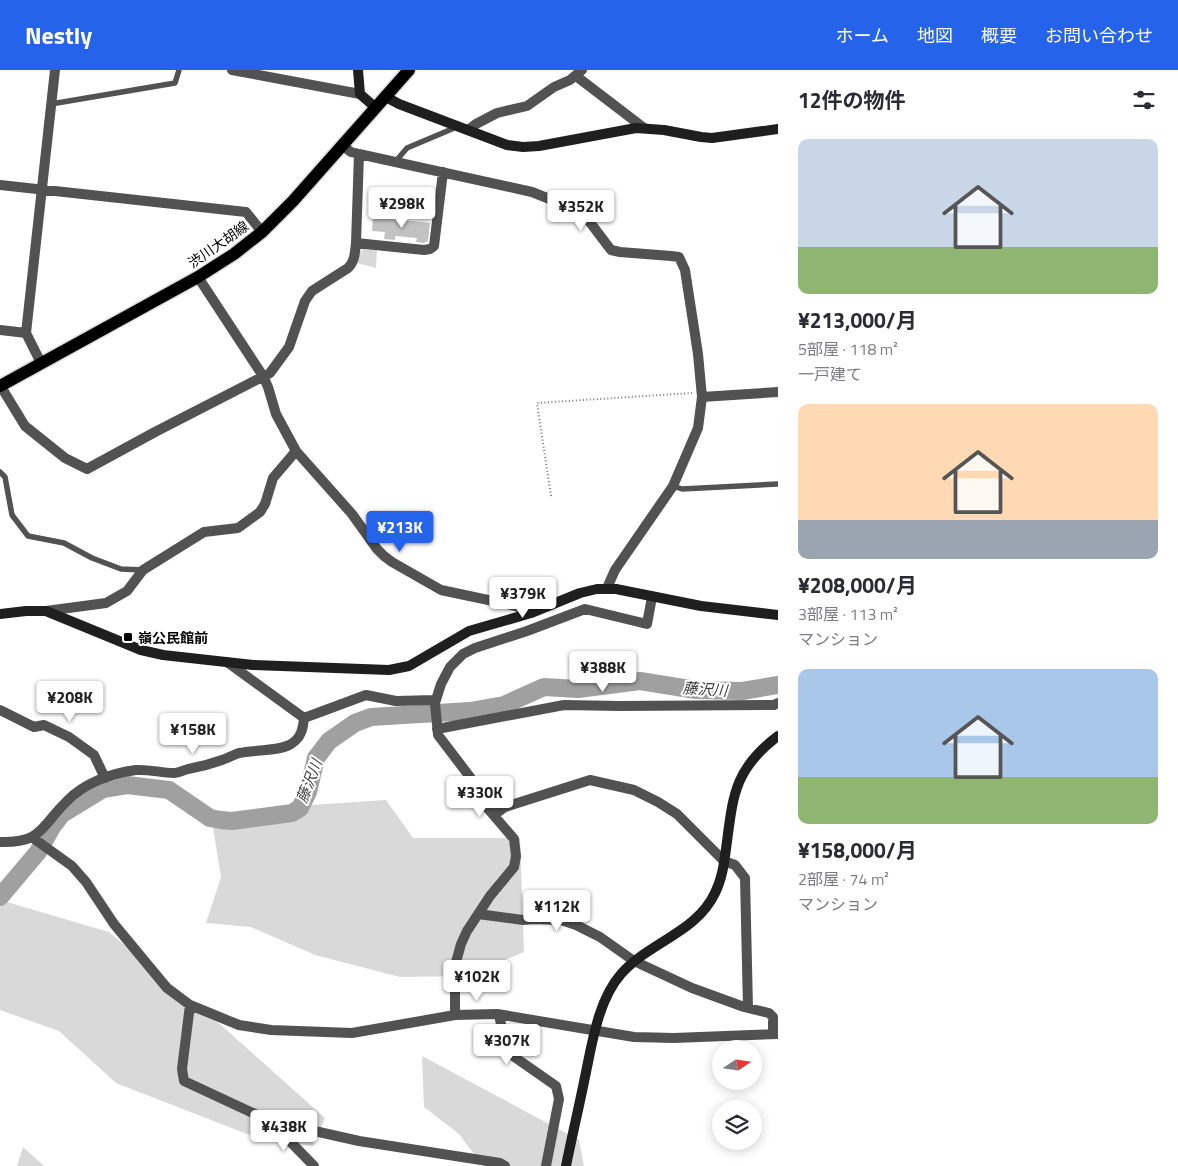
<!DOCTYPE html>
<html lang="ja">
<head>
<meta charset="utf-8">
<style>
	:root { --surface:#fff; --page:#f2f2f3; --text:#2b2b33; --muted:#7c7c81; --accent:#2563eb }
	body { margin:0; font-family:"Titillium Web","Noto Sans JP",sans-serif; background:var(--page); color:var(--text); height:100vh; display:flex; flex-direction:column; font-size:19px; white-space:nowrap }
	* { box-sizing:border-box; margin:0 }
	p { font-size:16px; color:var(--muted) }
	.icon { flex:none; width:28px; height:28px; fill:none; stroke:currentColor; stroke-width:2; stroke-linecap:round; stroke-linejoin:round }
	.map { position:relative; flex:1; overflow:hidden }
	.drawer { display:flex; flex-direction:column; background:var(--surface); width:400px }
	.drawer>* { flex:none }
	.needle { width:32px; rotate:77deg }
	.buttons { position:absolute; left:712px; top:970px; display:grid; gap:10px }
	.buttons a { display:grid; place-items:center; width:50px; height:50px; border-radius:50%; background:var(--surface); box-shadow:0 2px 12px #0003; font-size:25px }
	.price { position:absolute; translate:-50% -42px; padding:0 11px; border-radius:5px; background:#fff; color:#222; font-size:16px; line-height:32px; filter:drop-shadow(0 1px 2px #0008) }
	.price::after { content:''; position:absolute; left:50%; top:30px; width:15px; height:11px; margin-left:-8px; background:inherit; clip-path:polygon(0 0,100% 0,50% 100%) }
	.price.selected { background:var(--accent); color:#fff }
	ul { padding:0; list-style:none }
	li { display:grid; align-content:center; gap:10px; height:265px; padding:0 20px }
	li span { display:grid; place-items:center; height:155px; border-radius:10px; color:#555 }
	li>.icon { margin-inline-start:auto }
	span .icon { width:90px; height:90px; fill:#fffc; stroke-width:1 }
	li b { font-size:21px }
	h2 { display:flex; justify-content:space-between; align-items:center; height:60px; padding:0 20px; font-size:21px }
	header { display:flex; align-items:center; gap:30px; box-sizing:border-box; height:70px; padding:0 25px; background:var(--accent); color:#fff }
	header strong { font-size:24px }
	nav { display:flex; gap:28px; margin-inline-start:auto; font-size:18px }
	main { display:flex; flex:1; min-height:0 }
	.map>svg:first-child { display:block }
	.green { fill:#d9d9d9 }
	.lines { fill:none; stroke-linecap:round; stroke-linejoin:round }
	.river { stroke:#a0a0a0; stroke-width:18 }
	.building { fill:#c2c2c2 }
	.primary-casing { stroke:#dbdbdb; stroke-width:15 }
	.path { stroke:#747474; stroke-width:2; stroke-dasharray:1 2.5; stroke-linecap:butt }
	.lane { stroke:#525252; stroke-width:5.5 }
	.street { stroke:#525252; stroke-width:10 }
	.secondary { stroke:#1f1f1f; stroke-width:10 }
	.primary { stroke:#000; stroke-width:12 }
	.poi-dot { fill:#000; stroke:#fff; stroke-width:2 }
	.labels { text-anchor:middle; dominant-baseline:central; stroke-width:4; stroke-linejoin:round; paint-order:stroke }
	.street-label { font-size:14px; fill:#000; stroke:#fff }
	.poi-label { font-size:14px; font-weight:bold; fill:#000; stroke:#fff; text-anchor:start }
	.water-label { font-size:15px; font-style:italic; fill:#414141; stroke:#fff }
</style>
</head>
<body>
<header>
<strong>Nestly</strong>
<nav><a>ホーム</a><a>地図</a><a>概要</a><a>お問い合わせ</a></nav>
</header>
<main>
<div class="map">
<svg width="778" height="1096" viewBox="0 0 778 1096">
	<rect width="100%" height="100%" fill="#fff"/>
	<path class="green" d="M366 177 377 179 376 198 357 193 360 182Z
		M386 730 413 768H520L524 882 467 906 400 907 315 885 251 857 206 853 221 807 211 745 268 738Z
		M0 830 109 862 222 956 325 1048 313 1076 260 1069 116 1013 59 961 0 940Z
		M422 986 579 1070 584 1096H483L459 1064 424 1037Z
		M23 1077 44 1096H17Z"/>
	<g class="lines">
		<path class="river" d="M0 827 38 782 52 757 62 744 103 719 127 715 169 720 210 748 221 750 232 751 292 743 300 738 308 722 316 688 329 671 355 653 371 647 470 641 504 635 544 617 578 619 640 611 696 620 742 621 778 615"/>
	</g>
	<path class="building" d="M373 147 430 153 428 171 424 173 416 172 417 168 395 166V170L384 169 385 162 372 161Z"/>
	<g class="lines">
		<defs>
			<path id="primary" d="M0 316 198 207 234 184 262 162 293 131 409 0"/>
		</defs>
		<use href="#primary" class="primary-casing"/>
		<path class="path" d="M551 426 537 333 692 323"/>
		<path class="lane" d="M51 34 175 13 179 0
			M396 91 407 78 452 59 457 56
			M0 402 5 407 12 445 28 466 64 473 92 488 121 499 143 500
			M673 416 682 419 778 414"/>
		<path class="street" d="M232 0 360 24
			M576 6 644 58
			M468 60 476 54 497 43 527 36 554 17 570 10 582 0
			M343 76 351 82 359 84 532 122 567 136 586 147 611 180 620 182 671 186 679 187 685 200 698 284 702 327 698 358 673 416 615 500 607 518
			M0 115 246 142 262 162
			M356 173 424 180 430 179 434 176 443 102
			M198 207 263 306 268 317 276 344 296 381 352 444 377 479 384 486 392 492 441 520 516 536 531 543
			M0 260 26 263
			M41 293 26 263 55 0
			M0 315 25 356 65 388 87 399 155 362 270 303 289 277 305 231 312 221 348 198C355 191 355 182 356 173L359 84
			M702 327 778 322
			M46 541 106 533 127 521 143 500 204 462 238 458 260 442 265 434 273 408 296 381
			M0 640 34 657 44 655 69 667 94 685 105 708
			M304 648 366 625 396 631 435 630
			M437 659 564 635 620 636 774 635 778 633
			M494 745 505 737 590 710 634 720 658 732 677 744 724 791 735 795 745 808 748 938
			M33 768 72 796 86 812 114 854 167 918 190 935 239 955 271 960 352 963 455 945 497 944 634 967 674 968 778 964
			M0 772C43 773 41 756 67 731 84 713 112 703 136 700 149 699 161 703 174 703 178 703 184 700 188 699 200 697 211 694 222 690 228 688 233 685 239 683 254 680 280 681 291 674 301 668 303 659 304 648L227 592
			M478 844 523 850 533 849 561 850 576 855 600 867 634 891 692 918 744 937 769 943 773 947V964
			M190 935 182 999 184 1011 270 1051 359 1071 500 1093 505 1096
			M455 945V896L461 874 467 861 490 826 514 797 516 786 514 769 484 734 470 707 438 665 435 633 441 614 450 597 463 584 475 578 527 561 585 539 647 554 652 527
			M499 945 506 977 513 986 556 1016 559 1029 546 1096
			M270 1051 314 1096"/>
		<path class="secondary" d="M358 0 360 24 376 38
			M386 27 399 34 507 75 523 77 539 76 636 58 664 60 701 67 712 68 778 59
			M0 544 26 541H46L141 580 163 585 253 595 389 600 409 596 469 561 531 543 580 523 597 519H616L701 536 778 545
			M566 1096C572 1066 579 1037 585 1007 592 974 598 930 621 904 649 872 696 863 715 823 722 809 724 794 726 779 733 727 733 700 778 666"/>
		<use href="#primary" class="primary"/>
	</g>
	<rect class="poi-dot" x="123" y="562" width="10" height="10" rx="2.5"/>
	<g class="labels">
		<g class="street-label">
			<text transform="translate(218 174) rotate(-35)">渋川大胡線</text>
		</g>
		<g class="poi-label">
			<text x="138" y="567">嶺公民館前</text>
		</g>
		<g class="water-label">
			<text transform="translate(705 619) rotate(4)">藤沢川</text>
			<text transform="translate(309 711) rotate(-69)">藤沢川</text>
		</g>
	</g>
</svg>
<div class="buttons">
<a><svg class="needle" viewBox="-14 -14 28 28"><path d="M0-13l5 13h-10z" fill="#e53935"/><path d="M0 13l5-13h-10z" fill="#7c7c81"/></svg></a>
<a><svg class="icon" aria-label="layers" viewBox="0 0 24 24"><path d="M12 4l9 5-9 5-9-5zM3 14l9 5 9-5"/></svg></a>
</div>
<b class="price" style="left:402px;top:159px">¥298K</b>
<b class="price" style="left:581px;top:162px">¥352K</b>
<b class="price selected" style="left:400px;top:483px">¥213K</b>
<b class="price" style="left:523px;top:549px">¥379K</b>
<b class="price" style="left:603px;top:623px">¥388K</b>
<b class="price" style="left:70px;top:653px">¥208K</b>
<b class="price" style="left:193px;top:685px">¥158K</b>
<b class="price" style="left:480px;top:748px">¥330K</b>
<b class="price" style="left:557px;top:862px">¥112K</b>
<b class="price" style="left:477px;top:932px">¥102K</b>
<b class="price" style="left:507px;top:996px">¥307K</b>
<b class="price" style="left:284px;top:1082px">¥438K</b>
</div>
<section class="drawer">
<h2>12件の物件<svg class="icon" aria-label="filters" viewBox="0 0 24 24"><path d="M4 7h16M4 17h16"/><circle cx="9" cy="7" r="2"/><circle cx="15" cy="17" r="2"/></svg></h2>
<ul>
<li><span style="background:linear-gradient(#c9d6e8 70%,#8fb573 0)"><svg class="icon" aria-label="home" viewBox="0 0 24 24"><path d="M3 11l9-7 9 7M6 9v11h12V9"/></svg></span><div><b>¥213,000/月</b><p>5部屋 · 118 m²</p><p>一戸建て</p></div></li>
<li><span style="background:linear-gradient(#ffd9b3 75%,#9aa5b1 0)"><svg class="icon" aria-label="home" viewBox="0 0 24 24"><path d="M3 11l9-7 9 7M6 9v11h12V9"/></svg></span><div><b>¥208,000/月</b><p>3部屋 · 113 m²</p><p>マンション</p></div></li>
<li><span style="background:linear-gradient(#a9c7e8 70%,#8fb573 0)"><svg class="icon" aria-label="home" viewBox="0 0 24 24"><path d="M3 11l9-7 9 7M6 9v11h12V9"/></svg></span><div><b>¥158,000/月</b><p>2部屋 · 74 m²</p><p>マンション</p></div></li>
</ul>
</section>
</main>
</body>
</html>
